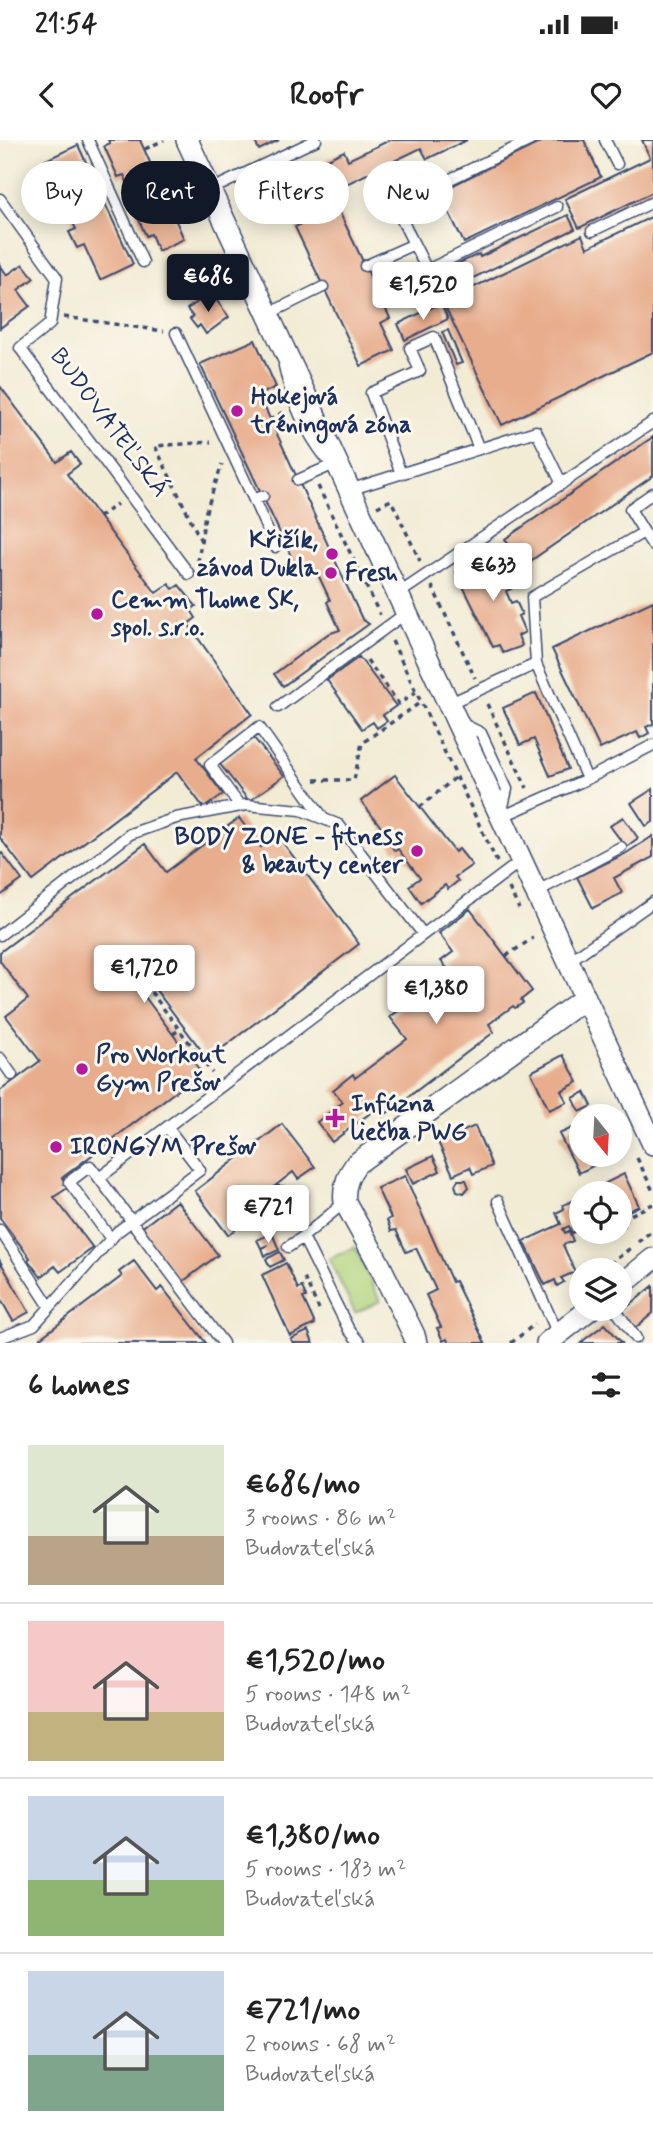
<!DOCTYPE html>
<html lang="en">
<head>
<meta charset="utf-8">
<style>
	:root { --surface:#fff; --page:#f6f6f6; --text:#222; --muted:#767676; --line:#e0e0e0; --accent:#111827 }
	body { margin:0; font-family:Mynerve,sans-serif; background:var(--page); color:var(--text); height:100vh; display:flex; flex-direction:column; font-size:26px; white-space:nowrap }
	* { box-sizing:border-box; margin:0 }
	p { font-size:23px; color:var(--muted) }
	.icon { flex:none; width:38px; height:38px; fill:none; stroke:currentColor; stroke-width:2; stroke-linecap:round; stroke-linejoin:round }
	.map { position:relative; height:1203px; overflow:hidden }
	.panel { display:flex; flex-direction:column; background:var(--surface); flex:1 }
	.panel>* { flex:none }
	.hud { position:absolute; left:21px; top:21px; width:612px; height:63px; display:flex; gap:14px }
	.needle { width:46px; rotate:162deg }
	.tools { position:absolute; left:569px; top:964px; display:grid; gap:14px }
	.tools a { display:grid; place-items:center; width:63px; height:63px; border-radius:50%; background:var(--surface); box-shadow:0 4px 18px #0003; font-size:35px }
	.price { position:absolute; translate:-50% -60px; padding:0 16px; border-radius:7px; background:#fff; color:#222; font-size:23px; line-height:46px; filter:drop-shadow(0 2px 4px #0008) }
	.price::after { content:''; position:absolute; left:50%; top:42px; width:21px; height:16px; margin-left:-10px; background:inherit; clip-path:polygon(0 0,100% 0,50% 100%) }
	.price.on { background:var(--accent); color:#fff }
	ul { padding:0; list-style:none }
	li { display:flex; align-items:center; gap:21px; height:175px; padding:0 28px }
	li+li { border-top:2px solid var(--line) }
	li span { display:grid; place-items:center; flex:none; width:196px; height:140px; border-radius:0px; color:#555 }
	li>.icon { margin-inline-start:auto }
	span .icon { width:84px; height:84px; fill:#fffc; stroke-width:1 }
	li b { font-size:30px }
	h2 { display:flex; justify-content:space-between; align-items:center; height:84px; padding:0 28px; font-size:30px }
	.chip { padding:0 24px; border-radius:32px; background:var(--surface); box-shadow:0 4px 18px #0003; font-size:24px; line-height:63px }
	.chip.on { background:var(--accent); color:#fff }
	.status { display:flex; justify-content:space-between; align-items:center; height:49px; padding:0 35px; background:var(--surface); direction:ltr }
	.status svg { height:19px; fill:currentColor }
	header { display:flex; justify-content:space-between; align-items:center; height:91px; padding:0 28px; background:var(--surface); font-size:32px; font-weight:700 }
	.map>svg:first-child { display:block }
	.green { fill:#b0d37c; stroke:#66816d; stroke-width:2 }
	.building { fill:#e8ad8d }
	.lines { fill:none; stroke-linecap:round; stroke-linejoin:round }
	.lane-casing { stroke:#3b4b70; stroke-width:13 }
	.street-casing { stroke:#3b4b70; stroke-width:24 }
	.path { stroke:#3b4b70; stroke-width:3.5; stroke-dasharray:5 5; stroke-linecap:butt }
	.lane { stroke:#fff; stroke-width:10 }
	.street { stroke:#fff; stroke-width:21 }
	.poi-dot { fill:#b5179e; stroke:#fbf7ec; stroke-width:2.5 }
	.labels { text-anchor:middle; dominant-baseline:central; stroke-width:6; stroke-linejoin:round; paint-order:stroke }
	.poi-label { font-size:24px; font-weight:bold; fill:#1b2f5e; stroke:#fbf7ec; text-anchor:start }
	.street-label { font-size:24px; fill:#1b2f5e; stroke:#fbf7ec }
</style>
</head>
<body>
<div class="status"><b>21:54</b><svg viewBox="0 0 49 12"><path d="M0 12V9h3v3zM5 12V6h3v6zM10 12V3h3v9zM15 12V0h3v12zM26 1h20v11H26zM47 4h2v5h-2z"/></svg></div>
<header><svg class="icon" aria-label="back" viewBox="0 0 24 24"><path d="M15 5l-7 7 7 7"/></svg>Roofr<svg class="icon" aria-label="heart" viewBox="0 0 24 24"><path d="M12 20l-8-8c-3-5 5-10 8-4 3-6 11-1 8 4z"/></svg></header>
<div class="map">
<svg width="653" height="1203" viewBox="0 0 653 1203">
	<rect width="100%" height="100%" fill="#fbf7ec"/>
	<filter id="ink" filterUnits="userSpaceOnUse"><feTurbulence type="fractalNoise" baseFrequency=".0143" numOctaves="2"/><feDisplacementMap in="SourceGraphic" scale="14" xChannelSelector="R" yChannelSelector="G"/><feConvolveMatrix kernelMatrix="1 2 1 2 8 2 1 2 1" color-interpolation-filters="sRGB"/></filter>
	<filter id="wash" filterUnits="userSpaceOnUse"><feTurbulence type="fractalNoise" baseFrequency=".00686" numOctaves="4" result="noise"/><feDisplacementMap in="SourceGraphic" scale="28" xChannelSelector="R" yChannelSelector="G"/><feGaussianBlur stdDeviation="1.57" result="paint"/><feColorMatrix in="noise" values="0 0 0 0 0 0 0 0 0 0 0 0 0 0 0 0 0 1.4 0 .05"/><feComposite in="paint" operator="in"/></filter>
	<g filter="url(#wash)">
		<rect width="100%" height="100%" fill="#f2ecd5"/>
		<path class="green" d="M355 1107 380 1161 355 1173 329 1119Z"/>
		<g id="blocks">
			<path class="building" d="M108 0H140L184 99 158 111 151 94 146 96 135 71 139 68 124 35 118 37 104 6 110 3Z
				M254 0H279L259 10Z
				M390 0H467L427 19 421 8 288 72 275 44 344 11 348 20Z
				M545 0H584L601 37 464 103 439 52Z
				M642 0H653V52L579 88 565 59 650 18Z
				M78 5 133 124 100 140 84 105 77 108 69 92 76 89 68 73 62 75 37 24Z
				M426 24 432 36 390 56 384 44Z
				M337 67 390 178 381 183 394 210 361 226 295 87Z
				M568 75 575 89 444 152 435 134 479 114 480 117Z
				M653 76V212L502 285 443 162 582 95 587 108Z
				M23 124 34 138 18 150 30 166 0 188V125L7 135Z
				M211 153 229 177 206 194 200 185 197 188 190 179 193 177 187 169Z
				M441 163 448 179 405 200 398 184Z
				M448 190 462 223 456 225 442 192Z
				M255 200 276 247 259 255 362 479 369 484 283 546 274 534 328 494 340 490 327 462 330 460 315 428 300 435 200 224Z
				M0 246 57 322 71 312 80 324 67 334 156 453 169 444 173 449 179 445 196 466 191 470 196 478 188 484 252 574 196 618 223 654 204 668 177 632 33 741 0 698Z
				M653 297V336L523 426 505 399Z
				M495 414 511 449 506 451 511 463 516 461 522 474 518 476 525 492 518 496 522 505 520 507 503 513 499 505 493 507 456 432Z
				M653 461V584L646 587 649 593 640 598 637 592 600 609 552 509Z
				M359 517 396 566 383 575 387 581 377 588 373 582 362 589 327 540Z
				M536 553 568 629 550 636 534 599 520 605 503 568Z
				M254 598 284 636 249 661 220 624Z
				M395 635 455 712 459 709 472 725 455 737 458 741 448 749 445 745 421 763 409 746 420 738 398 709 395 711 388 702 391 700 361 661Z
				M653 649V682L646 686 631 663Z
				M623 677 638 698 626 707 610 686Z
				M239 678 261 707 277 695 359 804 208 919 149 841 139 849 201 932 62 1038 69 1047 54 1057 93 1108 60 1132 55 1126 41 1137 28 1120 30 1118 0 1078V951L40 921 6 876 28 859 0 821V812L145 704 166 732Z
				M653 696V717L614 738 622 753 593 768 577 737 625 714Z
				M2 713 22 740 0 756V715Z
				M470 769 532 851 521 860 523 863 515 868 513 866 489 884 494 892 383 976 377 968 332 1002 317 982 343 962 333 950 353 934 355 938 407 899 390 877 450 832 441 821 453 812 439 793Z
				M563 915 578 942 561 951 567 962 549 970 531 932Z
				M585 952 592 966 580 972 573 958Z
				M282 984 315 1027 298 1039 293 1032 275 1046H283L288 1051V1055L286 1060 273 1070 263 1056 249 1066 255 1074 228 1095 195 1051Z
				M581 984V1015H592L597 1024 579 1033 559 994Z
				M475 986 492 1026 473 1034 470 1027 453 1035 438 1002Z
				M433 1016 440 1031 413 1044 406 1029Z
				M624 1034 639 1066 620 1075 625 1086 620 1089V1054H590L589 1051Z
				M405 1036 452 1142 455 1141 485 1203H449L447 1199 443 1201 437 1188 441 1187 426 1155 436 1150 416 1108 406 1112 396 1090 391 1091 387 1080 391 1078 377 1048Z
				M458 1040H466L469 1047 464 1053 457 1051 455 1045Z
				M581 1057V1089L572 1093 569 1086 563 1089 565 1093 569 1091 573 1101 563 1105 575 1132 561 1138 564 1142 557 1146 555 1140 545 1145 524 1101 561 1084 556 1073 564 1069 563 1065Z
				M177 1061 218 1115 181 1143 140 1089Z
				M272 1093 279 1110 265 1116 262 1108 268 1105 261 1108 257 1100Z
				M280 1112 284 1120 270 1127 266 1119Z
				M0 1121 29 1172 13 1181 0 1158Z
				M134 1121 157 1151 162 1147 206 1203H42L39 1199 122 1136 119 1132Z
				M286 1123 298 1149 302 1147 306 1157 303 1158 315 1184 290 1196 262 1135Z
				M653 1146V1173L635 1188 621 1172Z
				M605 1184 622 1203H581L584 1200Z
				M308 1191 313 1203H293L291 1199Z"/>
		</g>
	</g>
	<g filter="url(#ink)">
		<use href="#blocks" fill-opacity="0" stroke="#3b4b70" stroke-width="2"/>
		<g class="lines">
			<defs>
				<path id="lane" d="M88 0 143 122
					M605 0 617 24
					M210 50 316 0
					M0 59 57 138 50 184 20 208 189 434
					M592 91 653 62
					M414 104 427 130 557 67
					M365 126 414 104 395 66 531 0
					M268 174 323 147
					M176 193 254 360
					M284 226C291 259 305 291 326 318
					M401 334 371 253 420 231 410 208 434 197 479 309
					M298 340 337 323
					M349 350 536 291 562 344
					M263 356 254 360 275 407
					M644 392 630 369 653 353
					M653 406 644 392 532 457 536 524 587 639 653 605
					M398 454 653 282
					M448 564 536 524
					M278 567 406 473
					M461 583 481 593 507 649 502 671
					M240 666 210 625 259 587 324 679
					M501 677 587 639
					M536 752 621 707
					M0 795 130 694 176 678 246 665 301 670 339 685 423 794
					M568 822 653 762
					M0 918 12 935
					M99 1038 167 987
					M498 1061 558 1194
					M345 1062 303 1097 349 1190 360 1203
					M0 1090 50 1167
					M111 1099 69 1042 90 1026 223 1203
					M288 1107 303 1097
					M615 1169 636 1198
					M0 1198 34 1185 117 1092 200 1030 167 987 521 721"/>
				<path id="street" d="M187 0 653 1004
					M620 1146 653 1119
					M416 1203 414 1195 378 1122 345 1062C343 1048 348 1035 356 1024L585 858
					M547 1203 590 1169"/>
			</defs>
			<use href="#lane" class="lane-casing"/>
			<use href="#street" class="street-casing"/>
			<path class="path" d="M145 9 164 0
				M173 72 193 62
				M64 177 164 191
				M270 280 283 272
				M318 346 380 475
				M377 367 391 360 420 421
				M99 377 117 364
				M201 401 155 306 211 302
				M198 422 205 374 222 324
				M432 446 475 538
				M392 501 497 722
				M367 520 399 564 416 552
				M487 564 527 648
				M315 640H354L362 603 421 562
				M420 667 456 637
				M509 748 519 769
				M506 816 533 798
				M145 844 212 933
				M173 894 179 890
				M637 1018 653 1051
				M622 1079 653 1064
				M638 1102 653 1090
				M602 1130 632 1107
				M304 1138 319 1169
				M511 1203 535 1184"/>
			<use href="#lane" class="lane"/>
			<use href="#street" class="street"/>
		</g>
	</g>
	<g class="poi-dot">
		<circle cx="237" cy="271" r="7"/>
		<circle cx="332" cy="414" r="7"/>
		<circle cx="331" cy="433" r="7"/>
		<circle cx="97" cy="474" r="7"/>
		<circle cx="417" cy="711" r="7"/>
		<circle cx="82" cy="929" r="7"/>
		<path d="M331.5 967.5h7v7h7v7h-7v7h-7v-7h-7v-7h7z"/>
		<circle cx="56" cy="1007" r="7"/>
	</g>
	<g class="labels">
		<g class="poi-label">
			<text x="251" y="257">Hokejová<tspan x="251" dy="28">tréningová zóna</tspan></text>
			<text x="318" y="400" text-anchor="end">Křižík,<tspan x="318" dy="28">závod Dukla</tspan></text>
			<text x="345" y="433">Fresh</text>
			<text x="111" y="460">Cemm Thome SK,<tspan x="111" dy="28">spol. s.r.o.</tspan></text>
			<text x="403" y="697" text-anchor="end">BODY ZONE - fitness<tspan x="403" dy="28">&amp; beauty center</tspan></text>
			<text x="96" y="915">Pro Workout<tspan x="96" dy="28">Gym Prešov</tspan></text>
			<text x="351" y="964">Infúzna<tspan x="351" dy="28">liečba PWG</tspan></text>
			<text x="70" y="1007">IRONGYM Prešov</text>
		</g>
		<g class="street-label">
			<text transform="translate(109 283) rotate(53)">BUDOVATEĽSKÁ</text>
		</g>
	</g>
</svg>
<div class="tools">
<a><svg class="needle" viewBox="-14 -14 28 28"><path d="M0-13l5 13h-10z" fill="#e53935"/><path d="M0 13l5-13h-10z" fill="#767676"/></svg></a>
<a><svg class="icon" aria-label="locate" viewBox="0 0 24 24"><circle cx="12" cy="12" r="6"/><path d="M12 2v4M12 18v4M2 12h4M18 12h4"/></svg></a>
<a><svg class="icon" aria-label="layers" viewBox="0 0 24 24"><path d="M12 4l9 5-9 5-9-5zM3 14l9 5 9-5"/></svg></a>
</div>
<b class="price on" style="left:208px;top:174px">€686</b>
<b class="price" style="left:423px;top:182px">€1,520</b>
<b class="price" style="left:493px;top:463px">€633</b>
<b class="price" style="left:144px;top:865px">€1,720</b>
<b class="price" style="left:436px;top:886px">€1,380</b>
<b class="price" style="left:268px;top:1105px">€721</b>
<div class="hud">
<a class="chip">Buy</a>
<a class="chip on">Rent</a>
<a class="chip">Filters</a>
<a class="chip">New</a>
</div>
</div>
<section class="panel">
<h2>6 homes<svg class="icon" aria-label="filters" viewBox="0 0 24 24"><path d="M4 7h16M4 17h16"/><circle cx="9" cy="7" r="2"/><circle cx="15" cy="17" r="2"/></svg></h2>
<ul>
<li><span style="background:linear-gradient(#dfe7d0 65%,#b9a48a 0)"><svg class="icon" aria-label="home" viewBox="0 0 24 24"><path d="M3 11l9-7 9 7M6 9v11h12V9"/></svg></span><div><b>€686/mo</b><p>3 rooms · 86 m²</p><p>Budovateľská</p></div></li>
<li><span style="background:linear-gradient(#f6c9c9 65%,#c2b280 0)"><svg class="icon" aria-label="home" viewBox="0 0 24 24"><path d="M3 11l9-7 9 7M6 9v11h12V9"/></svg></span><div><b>€1,520/mo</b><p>5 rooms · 148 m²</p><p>Budovateľská</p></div></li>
<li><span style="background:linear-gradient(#c9d6e8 60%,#8fb573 0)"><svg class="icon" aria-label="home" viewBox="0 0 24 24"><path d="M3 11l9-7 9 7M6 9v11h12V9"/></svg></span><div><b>€1,380/mo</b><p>5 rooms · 183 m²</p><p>Budovateľská</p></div></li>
<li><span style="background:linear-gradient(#c9d6e8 60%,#7fa58c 0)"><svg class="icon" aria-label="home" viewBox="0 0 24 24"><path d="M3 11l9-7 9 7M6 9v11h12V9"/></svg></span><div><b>€721/mo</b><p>2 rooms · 68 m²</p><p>Budovateľská</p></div></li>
</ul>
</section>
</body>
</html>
